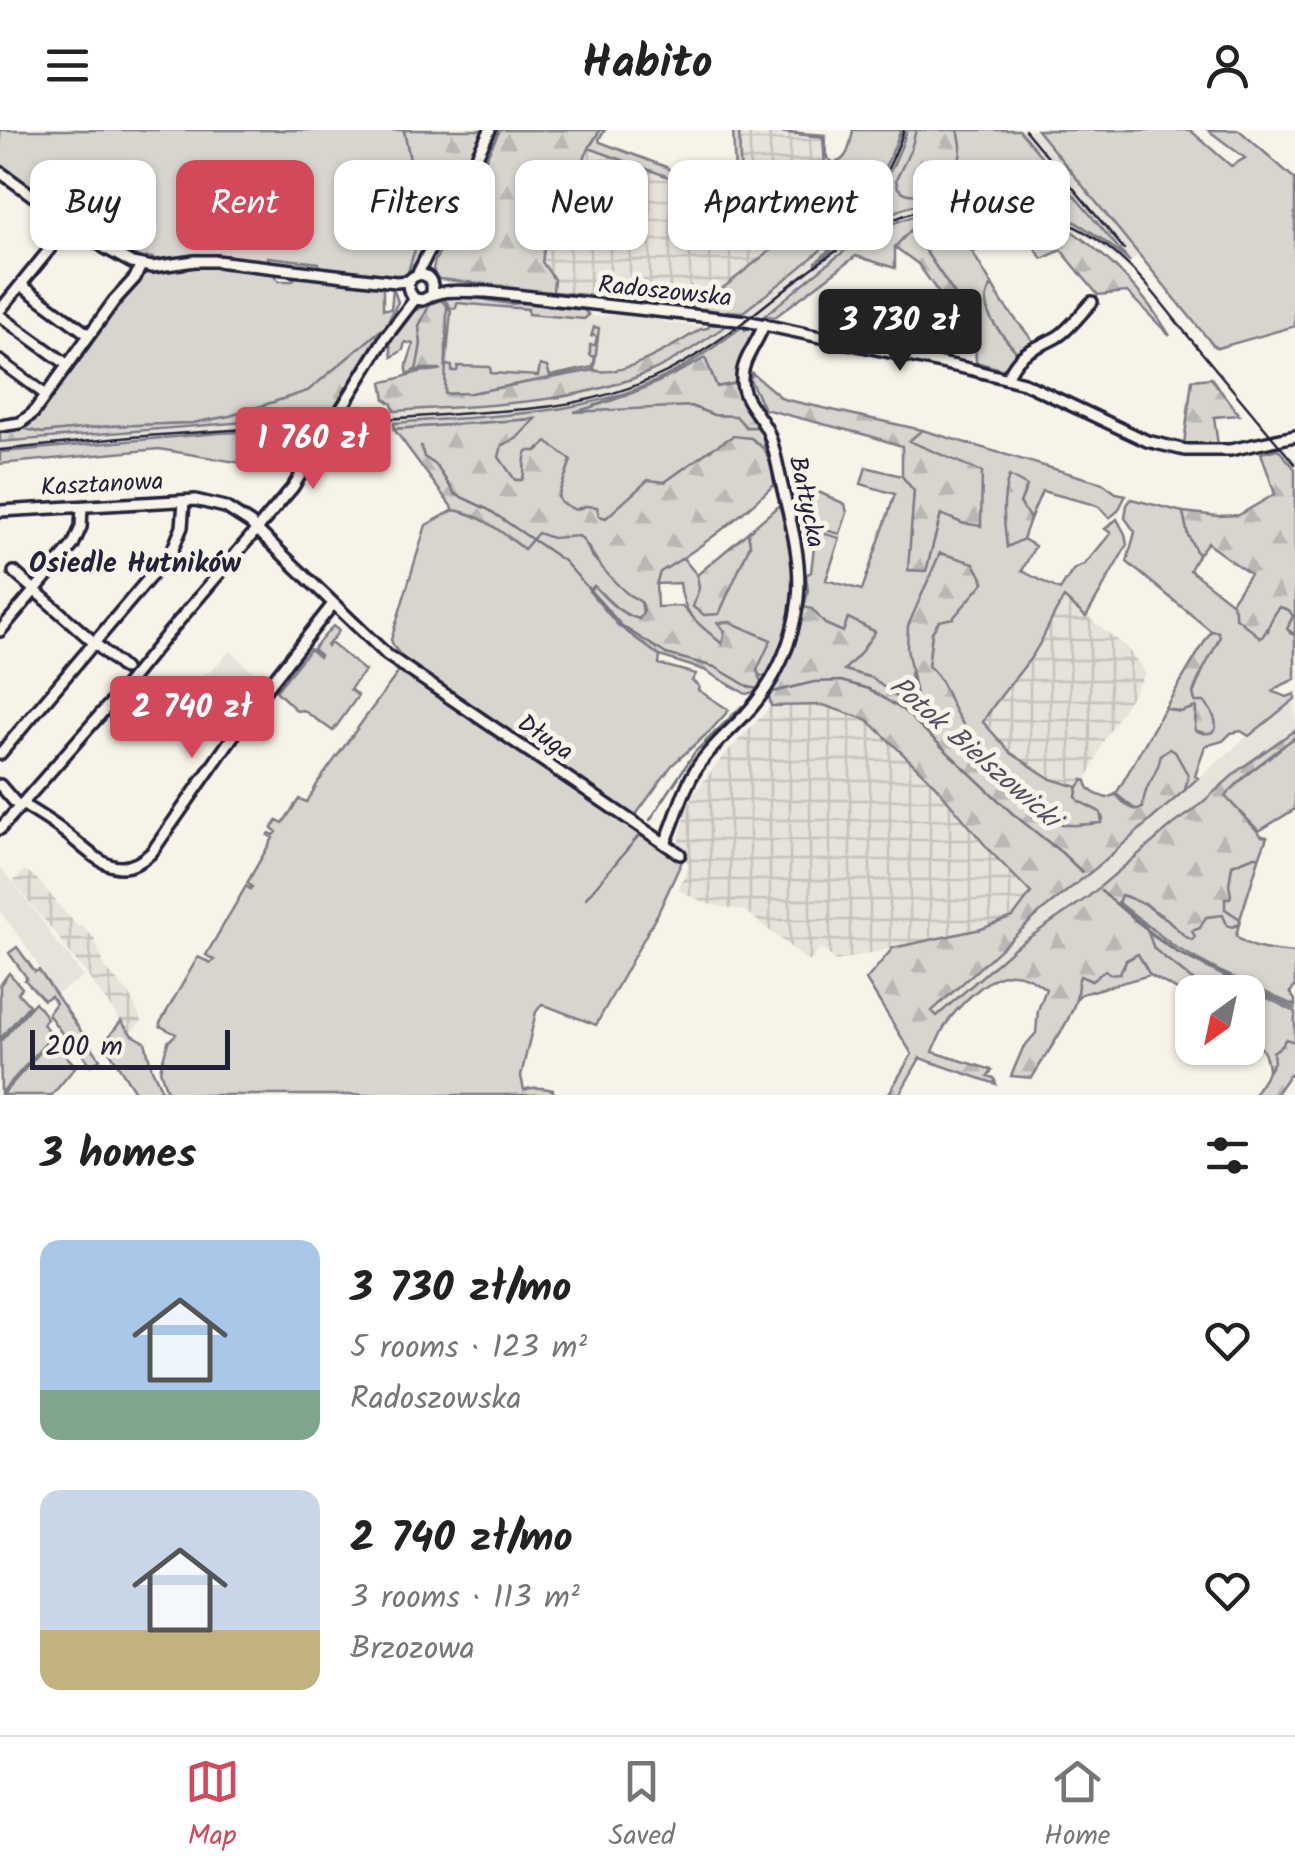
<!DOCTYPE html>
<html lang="en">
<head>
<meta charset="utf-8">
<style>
	:root { --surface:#fff; --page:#f6f6f6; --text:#222; --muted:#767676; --line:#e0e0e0; --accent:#d1495b }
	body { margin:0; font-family:Kalam,sans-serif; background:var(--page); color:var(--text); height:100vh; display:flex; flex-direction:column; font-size:38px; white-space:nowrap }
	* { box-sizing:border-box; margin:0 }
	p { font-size:32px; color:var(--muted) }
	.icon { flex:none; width:55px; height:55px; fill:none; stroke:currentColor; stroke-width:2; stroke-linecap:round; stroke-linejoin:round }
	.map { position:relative; height:965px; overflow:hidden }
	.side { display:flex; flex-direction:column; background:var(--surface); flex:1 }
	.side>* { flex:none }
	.hud { position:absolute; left:30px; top:30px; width:1235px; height:90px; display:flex; gap:20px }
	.needle { width:65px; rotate:213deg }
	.tools { position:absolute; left:1175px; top:845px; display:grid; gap:20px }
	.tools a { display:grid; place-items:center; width:90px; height:90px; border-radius:20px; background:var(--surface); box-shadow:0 2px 8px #0004; font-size:50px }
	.scale { position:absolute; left:30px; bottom:25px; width:200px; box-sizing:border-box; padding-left:10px; border:5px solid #22223b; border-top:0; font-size:28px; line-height:35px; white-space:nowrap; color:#22223b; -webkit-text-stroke:8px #f7f3e8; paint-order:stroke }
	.price { position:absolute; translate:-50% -85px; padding:0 22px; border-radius:10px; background:var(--accent); color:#fff; font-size:32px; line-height:65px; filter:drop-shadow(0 2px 5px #0008) }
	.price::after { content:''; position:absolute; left:50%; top:60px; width:30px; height:22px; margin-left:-15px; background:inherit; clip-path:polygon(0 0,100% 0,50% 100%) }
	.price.active { background:#222; color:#fff }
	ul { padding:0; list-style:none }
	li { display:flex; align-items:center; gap:30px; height:250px; padding:0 40px }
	li span { display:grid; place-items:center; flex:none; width:280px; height:200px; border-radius:20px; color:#555 }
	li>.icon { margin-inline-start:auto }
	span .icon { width:120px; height:120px; fill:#fffc; stroke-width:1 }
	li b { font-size:42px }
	h2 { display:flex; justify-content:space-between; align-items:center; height:120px; padding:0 40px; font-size:42px }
	.tag { padding:0 35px; border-radius:20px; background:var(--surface); box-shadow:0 2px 8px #0004; font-size:35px; line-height:90px }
	.tag.active { background:var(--accent); color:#fff }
	header { display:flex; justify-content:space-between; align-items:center; height:130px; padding:0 40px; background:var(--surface); font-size:45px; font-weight:700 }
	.tab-bar { display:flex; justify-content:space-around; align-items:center; height:140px; border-top:2px solid var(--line); background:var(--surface); font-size:28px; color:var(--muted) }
	.tab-bar a { display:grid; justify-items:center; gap:5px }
	.tab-bar .active { color:var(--accent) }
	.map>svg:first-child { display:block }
	.built { fill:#e7e3db }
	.industrial { fill:url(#industrial-grid) }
	.green { fill:#d8d5cf; stroke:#7d7c85; stroke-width:2.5 }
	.forest { fill:url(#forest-firs); stroke:#7d7c85; stroke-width:2.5 }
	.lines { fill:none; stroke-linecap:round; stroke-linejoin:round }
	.stream { stroke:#76747f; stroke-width:2.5 }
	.minor-casing { stroke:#22223b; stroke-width:16 }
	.minor { stroke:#f7f3e8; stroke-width:9 }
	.rail { stroke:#22223b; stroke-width:2.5 }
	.labels { text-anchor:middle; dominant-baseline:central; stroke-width:10; stroke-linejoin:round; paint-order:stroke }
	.street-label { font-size:25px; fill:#22223b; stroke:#f7f3e8 }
	.neighbourhood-label { font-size:28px; font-weight:bold; fill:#22223b; stroke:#f7f3e8 }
	.water-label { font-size:28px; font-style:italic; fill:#535263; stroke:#f7f3e8 }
</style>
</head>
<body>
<header><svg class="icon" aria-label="menu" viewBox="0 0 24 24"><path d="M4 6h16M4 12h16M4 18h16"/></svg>Habito<svg class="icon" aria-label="person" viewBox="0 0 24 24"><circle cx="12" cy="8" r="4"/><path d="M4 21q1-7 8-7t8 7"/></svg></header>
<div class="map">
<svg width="1295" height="965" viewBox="0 0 1295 965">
	<defs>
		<pattern id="industrial-grid" width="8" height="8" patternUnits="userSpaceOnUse" patternTransform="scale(2.5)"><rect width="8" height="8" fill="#e7e3db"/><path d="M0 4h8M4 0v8" fill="none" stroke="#c6c2bd"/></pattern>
		<pattern id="forest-firs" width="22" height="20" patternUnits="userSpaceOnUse" patternTransform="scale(2.5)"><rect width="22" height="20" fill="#d8d5cf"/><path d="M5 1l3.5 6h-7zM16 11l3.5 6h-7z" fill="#b9b7b3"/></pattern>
	</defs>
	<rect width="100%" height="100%" fill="#f7f3e8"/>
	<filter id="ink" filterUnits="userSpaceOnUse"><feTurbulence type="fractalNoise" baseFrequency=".01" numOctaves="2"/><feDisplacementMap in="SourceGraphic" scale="20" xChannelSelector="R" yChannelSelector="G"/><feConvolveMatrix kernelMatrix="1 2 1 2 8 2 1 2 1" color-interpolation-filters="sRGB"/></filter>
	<g filter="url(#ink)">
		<path class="built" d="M901 0H907L892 38 883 54 860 89 832 120 866 97 897 82 935 71 984 68 1028 74 1061 85 1095 104 1124 126 1020 0H1037L1139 125 1125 136 1093 110 1048 90 988 77H953L910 87 876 101 853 115 764 186 743 182 812 129 856 85 887 34Z
			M447 170 600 187 618 184 656 188 668 193 703 197 655 224 606 244 594 240 444 264Z
			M727 195 743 196 671 244 603 270 547 281 394 293V281L532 271 608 256 668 232Z
			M327 286 315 305 0 324V312Z
			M230 521 261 549 262 553 226 607 180 564 206 542 208 543 214 538Z
			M1295 569V600L1240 639 1194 680 1174 694 1088 767 1014 818 937 887 932 881 1042 781 1096 738 1275 582Z
			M0 737 37 783 58 815 66 821 83 847 56 864 22 810 0 782Z"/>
		<path class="industrial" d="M739 0 824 7 825 37H840L838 55 805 88 801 96 718 162 694 175 553 162 542 133 551 75 570 59 589 18 669 47 691 78 715 64 741 55Z
			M1064 468 1127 518 1146 543 1104 610 1086 651 1083 650 1078 657 1051 649 1010 623 983 592 995 570 1034 524 1053 484Z
			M823 575 868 590 935 655 990 721 1032 763 1013 787 981 799 836 831 821 818 809 832 745 781 707 774 678 760 689 735 679 716V708L688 677 695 662 725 624 771 576Z
			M25 740 34 746 78 797 81 795 94 808 106 839 128 862 142 891 130 903 56 804 13 752Z"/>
		<path class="green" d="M0 0H404L423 94 407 146 403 149 320 138 319 133 268 127 269 131 198 124 153 130V128L147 127 146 129 118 119 0 35Z
			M600 0H605L599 9 600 12 666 37C678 44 681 61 695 63L733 49 735 45 733 0H739L741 55 715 64 691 78 669 47 589 18Z
			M760 0 825 5 827 28 834 33C849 30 850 14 853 0H901C869 90 815 127 743 182L728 181 719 184 611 171 601 165 694 175 718 162 801 96 804 89 838 55 840 37H825L823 7Z
			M907 0H1019L1130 132C1108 113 1086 96 1059 84 1005 60 932 62 879 89 856 101 836 118 815 133 857 97 891 53 907 0Z
			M1037 0H1190L1231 36 1245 28 1208 0H1239L1295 49V196L1218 218 1213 215Z
			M953 77H976L980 95 957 96 992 155C974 181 1003 204 1019 225L1008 241 976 232 974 193 911 100 895 117V138L856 126 775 187 764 186C798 159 841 119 878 100 902 88 927 82 953 77Z
			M211 134 274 141 275 147 279 151H293L296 146 383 155V179H391L393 158 398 172 382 203 380 201 308 261 230 286 193 293 111 296 42 303 25 299 34 291 83 226V219L109 182 143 144 185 135Z
			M448 166H465L510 174 522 173 584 180 589 185 584 189 528 184V179L457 173 456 178H451L444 169Z
			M430 174 419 196 421 214 418 238 408 244C404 235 412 224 413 214L405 212 403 220 392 227 390 214 409 183Z
			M447 176 451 181 446 235 452 236V241H457L458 236 490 237 491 243 538 246 540 235 547 237 550 246 593 237 595 227 590 225V215H595L597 207 593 205 591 207 594 197 599 198 594 240 471 263 444 264Z
			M743 196 745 200 748 198 756 200 754 206 756 207 740 233 737 253 717 257 705 228 662 251 583 280 691 276 714 285 736 286 746 297H761L765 320 751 308 710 320 665 352 606 388 599 386 586 376 575 380 560 372 558 366 571 330 540 317 524 336 526 341 522 350H515L498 327 502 315 533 289 394 299V293C487 285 588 288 672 243 697 230 720 213 743 196Z
			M319 299 316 304 318 305 295 342 159 319 0 334V322L14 321 219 303Z
			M922 300 1102 353 1116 363 1126 365 1118 381 1109 388 1099 377 1092 374 1042 361 1030 389 1024 381 1010 347 1007 417 1023 409 1035 416 1022 441 1060 460 1073 440 1085 434 1111 403 1105 399 1117 389 1125 404 1127 415 1086 487 1064 468C1051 486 1045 508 1032 526 1016 549 997 567 983 592L1011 623 1051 649 1078 657 1076 667 1079 671 1100 682 1102 693 1067 696 1045 684 1024 666 1008 652 959 590 928 536 932 502 939 491 984 452 974 434 940 423 930 448 910 545 917 569 907 575 872 548 843 540 858 526 874 501 848 488 843 502 825 494 812 480 804 477 808 462 806 445 811 442 814 417 806 416 799 394 808 399 840 408 826 450 862 460 895 364 861 354 866 337 902 346 914 361 909 440H926L941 384 962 393 908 311Z
			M796 352 845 374 847 383 840 404 809 396 799 389 796 383 793 354Z
			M1131 369 1183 382 1188 405 1198 425 1190 440 1231 472 1235 479 1268 501 1272 485 1280 477 1289 480 1293 486 1289 494 1290 503 1295 505V549L1276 558 1273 562 1287 567 1295 564V569L1249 606 1241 601 1231 603 1223 611 1205 616 1195 646 1198 648 1185 660 1188 644 1160 637 1152 653 1147 658 1143 678 1136 680 1116 664 1165 578 1180 582 1196 577 1195 600 1203 603 1193 564 1209 525 1218 512V502L1211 501 1127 432 1135 402 1125 388 1127 375Z
			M783 372C799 438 800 487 768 548L759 545 757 540 760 531 719 494 725 501 723 515C699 494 683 487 680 453L656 454 659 442 683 428 697 445 699 458 750 415 748 402Z
			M454 380C481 384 503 403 524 419L538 402 579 406 585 412 591 425 603 439 629 465 641 471 643 484 639 489C618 483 609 470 594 456L590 461 618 495 660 526 659 534 696 544 692 551 699 556 698 560 729 580 710 601 672 635 635 686 402 527 394 517 391 510 426 395Z
			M333 496 339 501 326 517 331 513 365 541 350 559 358 566 333 601 303 580 297 581 276 561 310 519 319 527 320 525 313 519Z
			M400 540 683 729 658 783 596 895 542 874 536 882 521 946 524 960C533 956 544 958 553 960V965H168L160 940 168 912 176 904 160 896V893L198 827 211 833 214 830 206 825 246 756 250 759 252 757 247 753 273 708 268 705 270 703 274 705 277 702 272 698 277 690 283 693 299 669 307 672 319 651Z
			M1295 607V679L1259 701 1224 666 1246 645Z
			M1254 726H1260L1240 789 1225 779C1223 764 1231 750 1232 735Z
			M1121 765 1144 773 1160 786 1168 789 1173 796 1191 801 1206 787 1223 784 1235 796 1239 794 1236 806C1250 820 1275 821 1295 823V857L1290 862 1295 870V876L1219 841 1175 817 1118 772Z
			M1147 802 1176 822 1295 882V912L1286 909 1284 915 1273 922 1275 931 1268 940C1267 922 1259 914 1248 902V862H1192V868L1183 863 1195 852 1154 819Z
			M17 817 35 842 39 840 100 929 91 935 78 918 74 920 48 884 56 873 51 866 44 870 25 850 27 848 9 823Z
			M1138 824 1150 845 1081 864 1076 869 1077 849 1080 845 1091 851 1105 840 1124 837 1126 831Z
			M9 843 22 858 18 863 29 875 0 909V855Z
			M35 872 47 888 43 894 52 906 1 963 0 912Z
			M121 891 131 904 145 912 152 939 164 965H137L104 913Z
			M52 909 66 914 69 919 65 925 76 936 52 965H2Z"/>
		<path class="forest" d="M404 0H483L441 84 427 100 420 126 407 145 423 94Z
			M500 0H600L591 14 570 59 551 75 542 132 554 149 553 162 586 165 582 168 516 162 503 156 439 149 435 145 433 139 435 131Z
			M916 0H958C959 6 961 11 961 17 961 40 945 62 921 64 911 65 906 65 898 58L896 50 911 19Z
			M976 77C1001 78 1046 84 1067 98 1107 124 1146 165 1170 206L1127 162 1098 165 1061 120 1042 129 1021 97 1006 96 1004 92 980 95Z
			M911 100 974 193 975 201 950 179 918 134 895 117Z
			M992 155 1004 175 1034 212 1019 225C1003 204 974 181 992 155Z
			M441 170 447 176 445 264 471 263 594 240C622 249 676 214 701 199L708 198 709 194 727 195C701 213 675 231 647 243 568 276 478 275 394 281L392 274 385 269 382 252C397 251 410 243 424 241 430 241 435 241 441 239H422L416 241 421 214 419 196 430 174Z
			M381 200 380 204 330 285 0 312V298L26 293 32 290 57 260 26 299 42 303 111 296 193 293 230 286 308 261Z
			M705 228 717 257 737 253 744 274 761 297H746L736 286 714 285 691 276 574 282C621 270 663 252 705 228Z
			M752 243 783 269 922 300 909 311 982 342 981 396 962 393 941 384 926 441 908 440 914 361 902 346V316L870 306 764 279 750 250Z
			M1211 248 1239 285 1214 287 1218 315 1184 314 1192 250Z
			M535 289 516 309 502 315 499 327 515 350H522C527 339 522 331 527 321H537L547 312 571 330 558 366 560 372 575 380 586 376 597 377 599 386 606 388 648 350 665 352 710 320 733 306 751 308 765 320 777 352C741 386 703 417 660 442L656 454 657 477 682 476 700 495 722 514 725 501 718 493 730 492 771 510 757 540 761 552 755 562 746 564 704 540 660 526 618 495 589 461 594 456C608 471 619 484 639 489 643 483 646 481 642 473 640 471 631 466 628 464 619 457 611 448 604 440 594 429 589 415 579 406L552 408 538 403 524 419C503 403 481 384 454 380L394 299Z
			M1278 319 1295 339V505L1287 499 1293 486 1289 480 1280 477C1270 487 1270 499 1261 508L1235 487V479L1231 472 1250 444 1212 417 1208 412 1198 425 1188 405 1183 382 1218 386 1239 385 1275 364 1261 323Z
			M1009 346 1027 356 1020 373 1030 389 1023 409 1007 417C1004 393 1001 370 1009 346Z
			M748 402 750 415 719 484 704 485 693 477 699 458 697 445Z
			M940 423 974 433 984 452 953 488 939 491 932 502 928 536C945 549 947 570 959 588 977 618 1029 683 1062 694 1073 697 1090 694 1101 693L1103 689 1100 682 1079 671 1076 667 1078 657 1083 650 1086 651C1088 662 1097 665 1107 668L1116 664C1122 672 1133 683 1143 678 1142 657 1159 645 1161 624L1170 619 1175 622 1188 645 1185 660 1096 738 1042 781 932 881 937 886 1014 818 1088 767 1174 694 1194 680 1240 639 1295 600V607L1246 645 1225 666 1262 706 1267 707 1260 726H1254L1232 735 1229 755 1231 765 1230 768H1225V779L1240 789 1239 794 1232 797 1227 795 1223 785 1206 787 1200 798 1192 801 1195 807 1192 810C1180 805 1175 795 1166 788 1158 783 1152 780 1145 773 1135 773 1130 766 1121 765L1118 773 1146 797 1154 819 1195 852 1193 858 1183 863 1150 845 1138 824 1126 830 1120 843 1110 844 1105 840 1092 851 1080 846C1077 853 1078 861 1076 869 1069 895 1045 925 1032 948L1011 946 1023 918 1036 903 1038 880 1046 859C1035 851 1024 843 1009 844 989 845 958 876 947 893 941 901 937 912 933 922L992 940 988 946 994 948 996 954 920 928 899 965H888L912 924 866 850 893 818 981 799 1013 787 1031 763 990 721 935 655 868 590 823 575 771 576 769 566 793 520 804 477 812 479 825 494 843 502 848 488 875 502 858 526 844 540 872 548 907 575 917 570 907 518 908 496Z
			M1211 501 1218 502 1220 506C1213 525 1199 543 1193 563L1195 572H1204C1219 587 1223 612 1195 600L1196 577 1180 582 1165 578Z
			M1286 909 1295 912V947L1289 945 1275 965H1254L1274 932 1273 922 1283 915 1284 911Z"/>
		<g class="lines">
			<path class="stream" d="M421 316 424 327 436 335 455 364 489 380 564 431 622 496 666 524 715 537 749 557 757 559
				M773 562 814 552 841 551 869 559 904 581 1013 684 1062 723 1082 742
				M650 690 695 622 742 576
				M1101 761 1136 791 1176 821 1295 879
				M586 768 641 703"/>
			<defs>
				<path id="minor" d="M0 42 105 118 132 133 152 137 195 131H216L396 152 409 151
					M417 145 490 0
					M21 155 89 205
					M415 169 423 170C442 157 464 162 487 162L746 191 969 239 1024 253 1147 311 1185 320H1230L1295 306
					M415 169C392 146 436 131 432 163
					M0 180 71 93
					M0 186 68 235
					M0 231 46 265
					M1007 248C1021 219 1032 221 1057 207 1070 199 1081 183 1092 172
					M0 296 20 293 33 283 114 171 135 148 141 135
					M0 381 195 370 225 377 250 393 387 525 680 724
					M14 442 124 539
					M0 501 73 415 81 397 82 377
					M0 624 172 421 182 397 184 371
					M0 655 19 677
					M22 674C36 683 50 691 63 701 92 723 116 757 152 722L266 559 333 474
					M0 699 121 561 165 507 293 357 385 208 415 169
					M665 713C677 687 682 660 698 636 711 617 729 602 745 585 775 553 793 513 798 469 802 430 791 393 782 356 778 338 775 320 769 304 761 285 742 271 742 250 741 230 758 213 764 194"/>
			</defs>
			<use href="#minor" class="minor-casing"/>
			<use href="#minor" class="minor"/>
			<path class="rail" d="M1025 0 1124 119
				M837 110C868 79 890 41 904 0
				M0 320 131 307 527 279C583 274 636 261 685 232 793 169 869 53 1010 76 1045 81 1078 95 1106 116 1139 141 1163 175 1188 206 1224 249 1259 292 1295 334"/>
		</g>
	</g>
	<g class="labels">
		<g class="street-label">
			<text transform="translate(665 162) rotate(6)">Radoszowska</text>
			<text transform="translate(102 355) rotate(-3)">Kasztanowa</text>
			<text transform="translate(806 372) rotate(78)">Bałtycka</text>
			<text transform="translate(545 608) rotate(34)">Długa</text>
		</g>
		<g class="neighbourhood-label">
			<text x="135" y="434">Osiedle Hutników</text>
		</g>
		<g class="water-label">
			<text transform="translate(974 623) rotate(41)">Potok Bielszowicki</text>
		</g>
	</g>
</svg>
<div class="tools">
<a><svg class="needle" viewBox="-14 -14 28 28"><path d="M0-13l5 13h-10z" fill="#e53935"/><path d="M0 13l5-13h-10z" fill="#767676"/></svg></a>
</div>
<div class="scale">200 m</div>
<b class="price active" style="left:900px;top:244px">3 730 zł</b>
<b class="price" style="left:313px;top:362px">1 760 zł</b>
<b class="price" style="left:192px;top:631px">2 740 zł</b>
<div class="hud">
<a class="tag">Buy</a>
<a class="tag active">Rent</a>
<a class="tag">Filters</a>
<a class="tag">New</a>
<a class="tag">Apartment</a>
<a class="tag">House</a>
</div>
</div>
<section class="side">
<h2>3 homes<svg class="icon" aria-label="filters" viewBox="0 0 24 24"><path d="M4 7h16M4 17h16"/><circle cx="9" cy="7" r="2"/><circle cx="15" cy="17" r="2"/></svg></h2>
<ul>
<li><span style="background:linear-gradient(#a9c7e8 75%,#7fa58c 0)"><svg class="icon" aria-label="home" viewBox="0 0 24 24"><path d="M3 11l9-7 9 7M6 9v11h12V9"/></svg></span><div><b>3 730 zł/mo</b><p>5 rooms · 123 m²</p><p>Radoszowska</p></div><svg class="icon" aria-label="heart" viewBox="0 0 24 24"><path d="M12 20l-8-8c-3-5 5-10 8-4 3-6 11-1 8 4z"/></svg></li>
<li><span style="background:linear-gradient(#c9d6e8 70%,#c2b280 0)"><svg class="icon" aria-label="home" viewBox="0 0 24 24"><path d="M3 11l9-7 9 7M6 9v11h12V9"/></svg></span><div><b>2 740 zł/mo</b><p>3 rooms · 113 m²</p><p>Brzozowa</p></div><svg class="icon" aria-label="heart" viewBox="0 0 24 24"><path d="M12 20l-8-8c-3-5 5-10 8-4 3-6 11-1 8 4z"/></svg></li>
</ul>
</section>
<nav class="tab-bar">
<a class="active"><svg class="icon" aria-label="map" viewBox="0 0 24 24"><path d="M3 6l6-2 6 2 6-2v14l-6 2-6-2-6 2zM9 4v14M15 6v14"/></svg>Map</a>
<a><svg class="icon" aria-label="saved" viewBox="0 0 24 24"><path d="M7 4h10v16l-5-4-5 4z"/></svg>Saved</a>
<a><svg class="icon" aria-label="home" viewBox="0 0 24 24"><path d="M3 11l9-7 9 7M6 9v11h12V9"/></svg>Home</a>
</nav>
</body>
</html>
